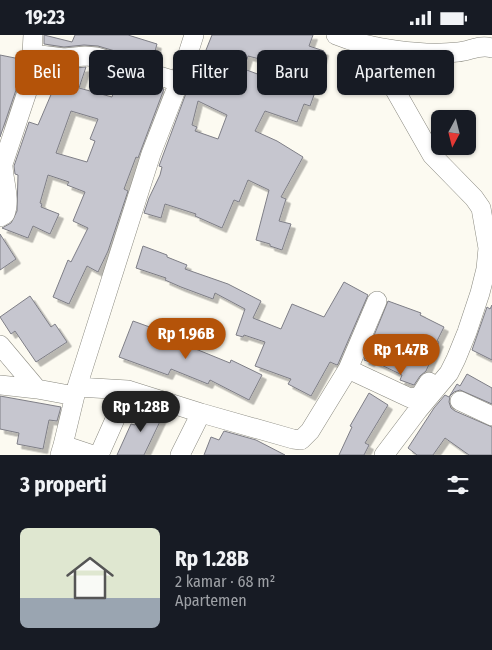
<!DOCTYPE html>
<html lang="id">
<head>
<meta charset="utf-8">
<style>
	:root { --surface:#171b24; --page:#20242c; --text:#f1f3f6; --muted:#9ea1a6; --accent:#b45309 }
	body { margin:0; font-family:"Fira Sans Condensed",sans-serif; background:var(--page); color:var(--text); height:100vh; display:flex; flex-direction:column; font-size:19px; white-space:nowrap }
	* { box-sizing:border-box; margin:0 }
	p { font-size:16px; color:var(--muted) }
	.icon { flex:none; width:28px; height:28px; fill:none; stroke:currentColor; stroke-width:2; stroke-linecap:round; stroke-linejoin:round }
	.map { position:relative; height:420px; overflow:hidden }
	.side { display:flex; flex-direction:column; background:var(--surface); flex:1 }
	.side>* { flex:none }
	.hud { position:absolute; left:15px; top:15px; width:462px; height:45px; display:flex; gap:10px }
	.needle { width:32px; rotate:187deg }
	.controls { position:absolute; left:431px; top:75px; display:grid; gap:10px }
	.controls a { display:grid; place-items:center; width:45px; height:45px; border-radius:8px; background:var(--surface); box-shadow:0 1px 4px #0004; font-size:25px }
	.price { position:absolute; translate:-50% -42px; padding:0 11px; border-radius:18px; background:var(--accent); color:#fff; font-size:16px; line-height:32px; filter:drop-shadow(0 1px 2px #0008) }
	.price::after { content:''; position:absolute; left:50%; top:30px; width:15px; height:11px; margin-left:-8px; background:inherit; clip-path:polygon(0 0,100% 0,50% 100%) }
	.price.active { background:#222; color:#fff }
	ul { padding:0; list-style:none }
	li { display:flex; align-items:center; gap:15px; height:125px; padding:0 20px }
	li span { display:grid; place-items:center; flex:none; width:140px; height:100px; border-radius:8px; color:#555 }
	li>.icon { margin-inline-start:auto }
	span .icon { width:60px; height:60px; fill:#fffc; stroke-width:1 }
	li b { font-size:21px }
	h2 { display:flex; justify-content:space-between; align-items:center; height:60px; padding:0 20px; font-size:21px }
	.chip { padding:0 18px; border-radius:8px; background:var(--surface); box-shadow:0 1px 4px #0004; font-size:18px; line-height:45px }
	.chip.active { background:var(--accent); color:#fff }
	.status { display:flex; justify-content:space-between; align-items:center; height:35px; padding:0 25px; background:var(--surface); direction:ltr }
	.status svg { height:14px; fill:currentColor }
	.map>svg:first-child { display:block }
	.building { fill:#c6c6cf; stroke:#7e7e86; fill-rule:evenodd; filter:url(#shadow) }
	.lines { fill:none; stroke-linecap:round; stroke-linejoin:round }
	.minor-casing { stroke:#89887f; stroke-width:20 }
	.minor { stroke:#fff; stroke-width:19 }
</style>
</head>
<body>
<div class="status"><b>19:23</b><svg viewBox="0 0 49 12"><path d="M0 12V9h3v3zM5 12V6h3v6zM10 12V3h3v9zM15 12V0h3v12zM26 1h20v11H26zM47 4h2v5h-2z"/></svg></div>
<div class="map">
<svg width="492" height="420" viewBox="0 0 492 420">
	<defs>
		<filter id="shadow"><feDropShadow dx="4.5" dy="4.5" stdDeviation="0" flood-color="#0004"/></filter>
	</defs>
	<rect width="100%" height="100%" fill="#fcfaf1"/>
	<path class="building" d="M44 0 72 7 75 0H128L157 9 152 27 98 11 84 10 64 12 44 9Z
		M212 0H313L309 11 324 16 318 39 248 21 244 34 314 60 310 71 304 69 297 87 265 76 255 96 277 106 303 122 281 162 286 164 279 186 291 189 282 215 270 211V209L256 205 269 155 248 145 239 167 234 165 222 193 195 181 196 179 165 169 161 183 144 178 149 163 160 140 162 132 159 131 162 123 195 34 198 35ZM198 66 227 80 218 104 195 96 197 92 192 90Z
		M0 20 20 24 17 52 0 102Z
		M42 32 65 34 86 32 79 53 112 62 119 40 164 54 138 123 136 122 124 154 128 156 108 216 98 237 87 231 69 269 53 262 68 225 71 227 88 193 73 186 85 157 67 150 69 147 48 140 40 168 42 169 41 172 59 179 50 199 33 191 28 203 2 193 11 188 17 176 18 140 15 139 14 131 29 87 38 90 53 55 40 52ZM71 76 98 84 90 104 95 106 87 127 56 118Z
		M0 199 16 224 0 235Z
		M143 211 167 220V222L187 230 185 234 228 249 261 266 253 283 281 294 292 269 324 282 344 247 368 260 338 329 337 330 330 327 311 361 288 349 291 344 255 331 265 307 244 300 243 302 236 300 245 274 215 258 213 264 181 252 165 245 166 243 136 233Z
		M30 261 51 292 55 289 67 307 36 327 15 296 11 299 0 282Z
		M388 266 421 278 420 280 444 292 437 306 439 307 426 336 420 341 414 350 400 345 402 340 371 325 370 327 364 325Z
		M492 270V325L472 315 487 272 490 274Z
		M133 286 183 304 181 308 230 328 231 325 262 340 249 365 210 345 208 349 171 334 168 340 119 322Z
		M467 339 492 353V369L460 355 454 357 450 361 449 367 451 373 455 376 492 392V420H469L445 403 433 420H417L408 413 434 373 445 360 449 362 457 349 460 351Z
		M369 358 388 370 365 408 369 410 364 420H339L352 392 350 391Z
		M0 361 61 372 57 386 49 385 43 414 17 409 19 398 0 394Z
		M143 371 164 378 144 420H117L131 389 135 390Z
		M224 396 256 405 285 420H204L211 402 219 405Z"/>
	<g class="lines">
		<defs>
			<path id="minor" d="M336 0C370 14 422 21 458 17 470 16 480 9 492 13
				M373 11 395 55 432 120 474 163 481 173 488 213 486 234 480 258 467 297 456 324 449 338 418 375 384 420
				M32 19 64 23 85 21 97 22 179 47
				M0 182 5 179C11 164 3 145 3 129L28 54 32 19 33 0
				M0 310 37 354 75 361
				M348 334 410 363 420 361 429 347
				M0 350 37 354
				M77 352 128 355 201 378 293 404 301 405 310 396 348 334 377 266
				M460 366 492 381
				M63 410 93 420
				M60 420 63 410 77 352 151 119 179 47 194 0
				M99 420 128 355
				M180 420 201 378"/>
		</defs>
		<use href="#minor" class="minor-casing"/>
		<use href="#minor" class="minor"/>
	</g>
</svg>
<div class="controls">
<a><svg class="needle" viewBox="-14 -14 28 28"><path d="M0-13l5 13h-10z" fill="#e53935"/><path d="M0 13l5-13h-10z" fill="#9ea1a6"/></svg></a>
</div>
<b class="price" style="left:186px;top:325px">Rp 1.96B</b>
<b class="price" style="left:401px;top:341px">Rp 1.47B</b>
<b class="price active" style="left:141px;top:398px">Rp 1.28B</b>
<div class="hud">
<a class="chip active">Beli</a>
<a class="chip">Sewa</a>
<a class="chip">Filter</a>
<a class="chip">Baru</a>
<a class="chip">Apartemen</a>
</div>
</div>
<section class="side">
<h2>3 properti<svg class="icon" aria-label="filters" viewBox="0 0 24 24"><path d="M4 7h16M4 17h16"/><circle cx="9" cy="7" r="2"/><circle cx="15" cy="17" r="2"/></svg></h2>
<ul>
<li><span style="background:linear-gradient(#dfe7d0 70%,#9aa5b1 0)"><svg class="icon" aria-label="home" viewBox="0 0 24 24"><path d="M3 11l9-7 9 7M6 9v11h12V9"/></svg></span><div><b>Rp 1.28B</b><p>2 kamar · 68 m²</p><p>Apartemen</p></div></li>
</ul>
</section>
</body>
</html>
